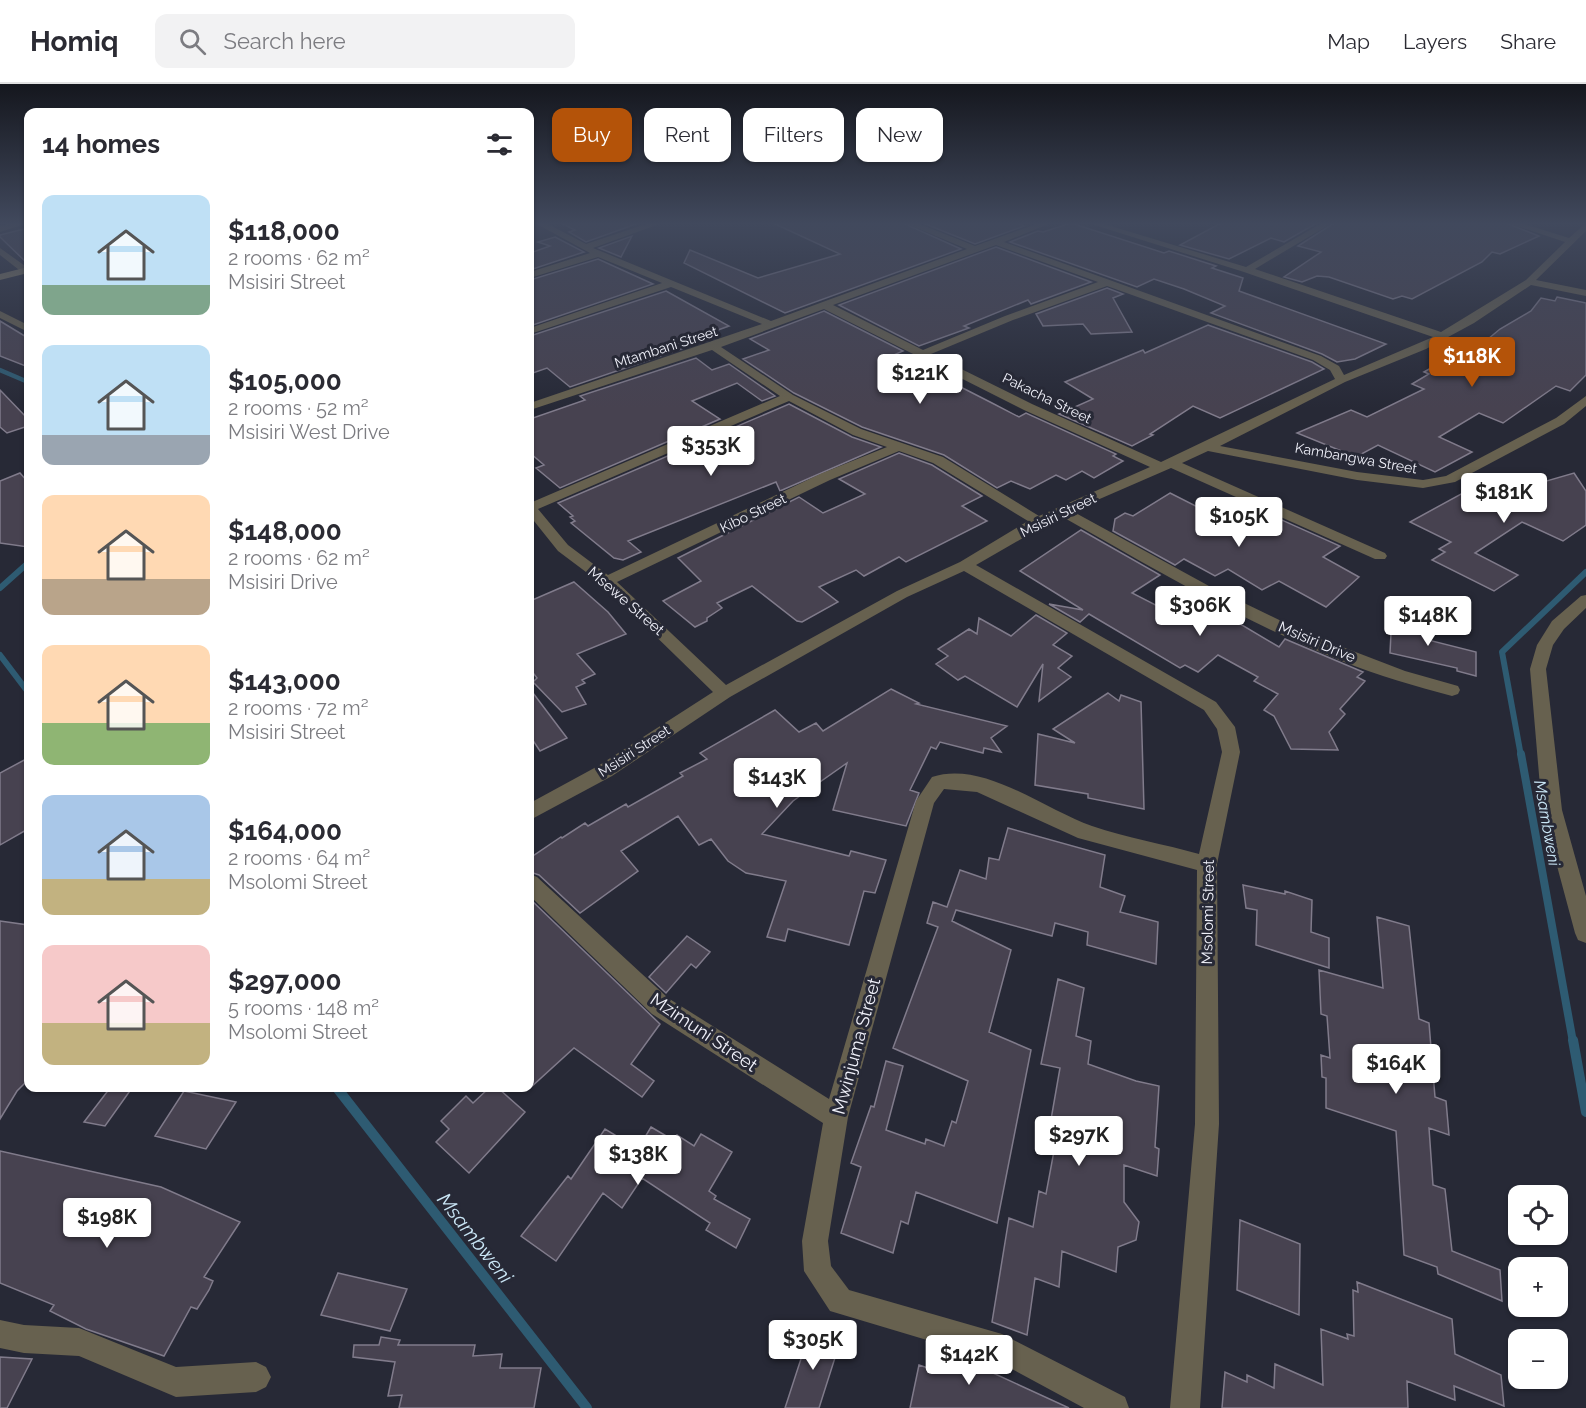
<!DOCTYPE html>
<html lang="en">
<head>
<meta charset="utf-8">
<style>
	:root { --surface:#fff; --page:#f2f2f3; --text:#2b2b33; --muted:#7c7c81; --line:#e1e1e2; --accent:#b45309 }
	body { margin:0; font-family:Raleway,sans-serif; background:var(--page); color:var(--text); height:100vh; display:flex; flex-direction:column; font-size:22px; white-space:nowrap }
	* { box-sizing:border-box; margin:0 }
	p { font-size:20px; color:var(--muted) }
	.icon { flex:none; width:33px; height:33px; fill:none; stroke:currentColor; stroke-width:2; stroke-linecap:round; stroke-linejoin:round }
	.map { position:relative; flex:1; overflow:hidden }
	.details { position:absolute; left:24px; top:24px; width:510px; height:984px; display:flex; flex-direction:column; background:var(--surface); border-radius:12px; box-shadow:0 2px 4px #0004 }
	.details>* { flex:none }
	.guide { position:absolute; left:552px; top:24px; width:570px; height:54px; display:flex; gap:12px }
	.tools { position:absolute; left:1508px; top:1101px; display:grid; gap:12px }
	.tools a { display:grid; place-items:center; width:60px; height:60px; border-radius:12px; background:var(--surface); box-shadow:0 2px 4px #0004; font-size:30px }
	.price { position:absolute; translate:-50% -51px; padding:0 14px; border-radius:6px; background:#fff; color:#222; font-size:20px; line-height:39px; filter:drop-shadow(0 2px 3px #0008) }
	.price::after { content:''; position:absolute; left:50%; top:36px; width:18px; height:14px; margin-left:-9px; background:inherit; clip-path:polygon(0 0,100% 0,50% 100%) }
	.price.on { background:var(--accent); color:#fff }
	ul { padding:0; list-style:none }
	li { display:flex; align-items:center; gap:18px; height:150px; padding:0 18px }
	li span { display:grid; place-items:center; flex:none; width:168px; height:120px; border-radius:12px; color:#555 }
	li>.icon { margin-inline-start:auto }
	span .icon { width:72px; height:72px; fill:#fffc; stroke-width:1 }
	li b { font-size:26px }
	h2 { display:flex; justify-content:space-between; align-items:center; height:72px; padding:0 18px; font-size:26px }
	.tag { padding:0 21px; border-radius:12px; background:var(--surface); box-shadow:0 2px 4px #0004; font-size:21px; line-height:54px }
	.tag.on { background:var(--accent); color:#fff }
	header { display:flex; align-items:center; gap:36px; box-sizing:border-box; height:84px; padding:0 30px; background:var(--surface); border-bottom:2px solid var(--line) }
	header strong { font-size:28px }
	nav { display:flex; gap:33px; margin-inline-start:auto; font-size:21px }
	.search { width:420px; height:54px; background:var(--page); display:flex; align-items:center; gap:15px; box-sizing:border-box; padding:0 21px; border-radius:12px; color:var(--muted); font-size:22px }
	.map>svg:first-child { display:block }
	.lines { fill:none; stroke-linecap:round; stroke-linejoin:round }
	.stream-far3 { stroke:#2e5b72; stroke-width:4.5 }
	.stream-far2 { stroke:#2e5b72; stroke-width:6 }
	.stream-far1 { stroke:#2e5b72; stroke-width:8 }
	.stream { stroke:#2e5b72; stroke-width:10 }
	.building { fill:#474250; stroke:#807b8b; stroke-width:1.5 }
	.street { fill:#67614f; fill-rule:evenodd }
	.secondary { fill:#8a8063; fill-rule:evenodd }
	.labels { text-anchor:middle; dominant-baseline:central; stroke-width:6; stroke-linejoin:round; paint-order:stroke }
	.far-street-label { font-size:14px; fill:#f0f1fa; stroke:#272936 }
	.street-label { font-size:15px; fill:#f0f1fa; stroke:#272936 }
	.water-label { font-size:16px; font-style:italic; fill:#cae6f6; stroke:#272936 }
	.near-street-label { font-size:18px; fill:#f0f1fa; stroke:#272936 }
	.near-water-label { font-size:20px; font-style:italic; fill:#cae6f6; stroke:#272936 }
</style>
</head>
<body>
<header>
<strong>Homiq</strong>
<div class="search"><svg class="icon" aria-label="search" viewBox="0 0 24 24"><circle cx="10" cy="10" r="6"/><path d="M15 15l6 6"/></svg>Search here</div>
<nav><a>Map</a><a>Layers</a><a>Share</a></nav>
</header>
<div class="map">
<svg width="1586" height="1324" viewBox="0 0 1586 1324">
	<rect width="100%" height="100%" fill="#272936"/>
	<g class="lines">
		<path class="stream-far3" d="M0 286 28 298"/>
		<path class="stream-far2" d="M0 504 28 479
			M0 571 28 608
			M1521 672 1502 568 1586 488"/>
		<path class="stream-far1" d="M1521 670 1573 958"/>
		<path class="stream" d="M1573 956 1586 1028
			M337 1004 587 1324"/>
	</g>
	<path class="building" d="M561 139H639L586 158 569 148 575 146Z
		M773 139H903L961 165 785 229 684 179 690 166 758 194 840 170Z
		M923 139H1016L1024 142 975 160Z
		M1071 139 1164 169 1169 167 1216 182 1212 184 1243 194 1239 207 1386 260 1355 275 1337 278 1322 270 1211 229 1225 222 1184 205 1154 195 1137 203 1010 158 1038 147 1043 148Z
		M1221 139H1317L1284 158 1271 154 1229 175 1180 161Z
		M1334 139H1506L1539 152 1500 170 1492 168 1482 178 1412 215 1402 212 1393 215 1329 193 1317 192 1302 198 1284 193 1321 168 1298 162Z
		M28 144V180L0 153V151Z
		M632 152 621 173 599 164Z
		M555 153 584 168 530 186V169L550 162 538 158Z
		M996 163 1091 198 1031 220 1028 216 964 242 969 244 919 262 839 221Z
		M598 175 653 200 530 242V196Z
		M1107 204 1123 210 1113 214 1132 248 1091 250 1083 240 1043 242 1036 230Z
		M666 207 729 242 679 260 684 264 570 303 547 284 530 290V252Z
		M1557 213 1586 219V291L1570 307 1556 302 1503 339 1479 329 1439 353 1472 368 1435 388 1378 361 1356 373 1297 349 1351 326 1367 333 1424 305 1412 300 1429 290 1424 288 1484 254 1488 255 1500 245 1531 227 1541 214 1555 217Z
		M824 227 903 267 896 270 992 319 1019 333 1026 329 1116 370 1113 372 1123 377 1094 394 1082 387 1066 396 1056 391 1030 405 1011 397 997 404 944 371 862 343 794 309 743 275 769 266 750 255Z
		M0 237 28 254V283L0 272Z
		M1208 241 1312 278 1324 285 1220 334 1193 322 1150 350 1153 351 1132 362 1059 330 1093 315 1065 298 1143 266 1145 269Z
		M696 274 712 286 729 280 775 312 762 317 737 299 692 317 720 335 560 404 536 384 544 381 530 369V335L585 316 580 312Z
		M0 306 28 335V342L7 349 0 343Z
		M789 320 852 353 881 363 780 407 776 398 628 457 641 468 623 476 614 474 571 439 575 437 570 433 573 432 558 419Z
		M899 369 932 381 982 412 962 422 987 437 906 478 899 473 864 492 856 486 819 503 838 518 802 538 797 537 752 502 717 519 722 524 707 534V537L695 543 663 517 701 497 678 474 799 413 823 429 865 410 839 395Z
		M20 389 28 398V463L0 459V397Z
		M1574 389 1586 407V441L1563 457 1522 438 1475 469 1518 491 1494 507 1432 476 1445 468 1439 465 1451 458 1410 438 1461 410 1488 423 1511 402 1519 405Z
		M1170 409 1239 444 1266 429 1340 462 1323 473 1359 493 1326 523 1279 497 1262 506 1228 485 1215 492 1184 475 1175 481 1113 447 1115 435 1125 429 1133 432Z
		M1081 446 1160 491 1132 509 1169 528 1197 511 1224 526 1220 528 1279 563 1285 555 1363 588 1357 593 1365 597 1340 625 1345 630 1329 648 1338 666 1291 665 1274 632 1264 626 1278 610 1254 597 1258 593 1218 571 1198 588 1185 581 1180 584 1089 530 1080 538 1049 520 1083 526 1020 487Z
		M574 498 608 528 626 550 577 570 595 590 582 596 585 599 576 603 586 620 562 628 533 598 537 594 530 585V517Z
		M1392 530 1412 535 1427 544 1428 556 1476 568V592L1457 587V584L1390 569Z
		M1036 531 1067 549 1053 561 1072 572 1058 584 1071 593 1039 617 1043 580 1017 623 965 592 958 596 936 580 948 572 938 565 969 545 977 550 979 534 1011 552Z
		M530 605 567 654 540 667 530 652Z
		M891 605 919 619 916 620 1007 642 991 654 1001 668 984 664 983 669 940 658 936 665 931 663 910 706 919 709 906 742 833 726 847 679 793 717 762 750 849 772 851 767 886 776 875 809 864 807 849 861 788 845 785 857 767 853 786 797 746 789 728 777 711 755 699 761 678 732 621 767 638 787 580 829 539 791 530 788V774L561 753 562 754 585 739 588 742 626 720 628 723 683 692 680 689 707 675 700 669 775 626 799 648 816 639 823 647Z
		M1108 609 1119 617 1121 611 1141 618 1144 725 1088 714V710L1035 701 1038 650 1075 659 1053 645Z
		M28 674V745L0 761V689Z
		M1008 744 1105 771 1100 803 1125 812 1120 828 1158 838 1156 880 1087 861 1088 848 1055 839 1052 852 956 826 952 837 1011 866 989 948 1031 966 997 1139 916 1108 908 1140 901 1137 893 1169 841 1149 861 1083 851 1079 871 1022 874 1023 886 977 903 982 886 1046 925 1060 926 1055 944 1062 952 1037 956 1039 968 997 893 964 938 843 927 839 933 818 947 823 960 786 986 795 989 774 999 776Z
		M1243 801 1285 810V807L1312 816 1311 848 1329 854V884L1256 861 1257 826 1246 824Z
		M530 815 660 940 631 980 654 997 642 1013 574 964 530 1004Z
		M1377 833 1409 842 1419 935 1429 939 1435 1013 1446 1017 1449 1051 1429 1044 1433 1101 1445 1105 1452 1167 1500 1186 1502 1217 1438 1190 1437 1183 1404 1171 1396 1047 1326 1024V994L1322 993 1321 971 1330 974 1327 932 1321 930 1319 886 1383 904Z
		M0 837 28 841V996L17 1007 0 1035Z
		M687 852 710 868 696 884 691 880 666 909 649 893Z
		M1058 895 1084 904 1076 952 1091 957 1088 980 1136 997 1159 1002 1155 1063 1159 1065 1157 1092 1124 1081V1118L1139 1138 1136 1156 1118 1163 1116 1188 1062 1167 1059 1203 1035 1194 1027 1251 992 1238 1009 1134 1033 1143 1039 1107 1046 1110 1054 1067 1046 1064 1060 984 1041 980Z
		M110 1004H132L105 1042 84 1038Z
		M489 1004H498L525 1028 469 1089 436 1058 449 1045 441 1037 466 1012 473 1019Z
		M184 1007 236 1018 206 1065 155 1052Z
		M651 1043 673 1056 677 1051 694 1062 701 1050 732 1068 709 1107 716 1112 714 1115 750 1135 736 1164 706 1146 710 1139 642 1094 622 1124 603 1109 556 1177 521 1152 568 1092 571 1095 605 1045 638 1065Z
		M0 1067 161 1103 240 1138 204 1193 213 1197 209 1206 197 1225 191 1223 164 1272 86 1245 50 1227 54 1221 0 1199Z
		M1240 1136 1300 1160 1299 1231 1237 1206Z
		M338 1189 407 1205 390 1247 321 1231Z
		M1357 1198 1452 1235 1455 1270 1501 1291 1504 1322 1454 1302 1455 1316 1407 1297 1408 1324H1222L1225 1288 1247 1298V1291L1274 1304 1275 1280 1323 1301 1321 1245 1348 1255 1347 1250 1354 1252 1353 1206 1358 1208Z
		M811 1244 840 1258 819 1324H785Z
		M381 1253 400 1256 398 1261H475L473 1272 502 1270 500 1284H541L534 1324H399L402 1311 388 1312 395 1278 353 1273 354 1261H379Z
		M931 1260 995 1281 993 1289 1069 1324H910L919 1281 928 1284Z
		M0 1273 32 1275 7 1324H0Z"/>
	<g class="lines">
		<path class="street" d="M13 139H27L0 148V142Z
			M535 139H546L586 160 649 139H662L593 164 771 237 967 165 905 139H917L975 162 1039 139H1051L1004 158 1321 272 1339 282 1344 291 1433 253 1244 188 1088 139H1101L1246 183 1322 139H1332L1255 185 1441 248 1526 196 1565 158 1508 139H1521L1569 154 1586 139V147L1536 196 1586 206V212L1531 201 1474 239 1426 265 1345 298 1220 362 1357 388 1423 396 1446 392 1556 334 1586 312V322L1564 340 1455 398 1423 404 1357 396 1208 367 1182 379 1385 469 1387 472 1385 475H1375L1171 384 1072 427 1209 502 1306 549 1405 587 1458 602 1460 606 1458 610 1452 612C1415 602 1379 592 1344 578 1245 539 1153 484 1061 432L976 481 1216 618 1235 643 1240 668 1217 780 1219 1040 1200 1324H1170L1195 1040 1197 786 1078 754 977 708 944 705 934 719 848 1033 828 1157 831 1182 849 1206 1002 1250 1125 1313 1129 1324H1084L997 1277 830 1227 804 1187 802 1157 823 1039 652 930 530 812V790L537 793 668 914 829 1015 916 717 932 693C984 676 1045 726 1092 742 1127 754 1164 760 1199 770L1222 668 1217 645 1204 626 964 487 907 513 730 613 612 692 530 736V719L598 682 713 608 602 500 558 467 530 432V419L780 312 712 266 530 326V319L762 240 671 203 530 250V244L662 199 598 173 530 194V188L590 169ZM996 161 1098 198 1005 232 923 266 833 221ZM1107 202 1313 276 1330 286 1335 295 1161 378 1032 320 931 270 1013 236ZM824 225 1024 326 1150 383 1039 432 943 373 861 345 793 311 721 263ZM789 317 853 351 887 363 820 390 608 491 568 461 538 425ZM899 367 933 379 1028 437 960 478 897 507 726 601 617 498 830 396Z
			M0 164 28 184V189H23L0 171Z
			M0 227 28 241V248L0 234Z
			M1586 511V524L1564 545 1553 561 1546 585 1562 726 1586 812V859L1578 856 1575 849 1542 726 1530 585 1537 561 1552 537 1581 512Z
			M0 1236 24 1241 79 1244 176 1283 256 1278 266 1283 271 1293 266 1303 256 1308 176 1313 79 1272 24 1269 0 1264Z"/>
		<path class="secondary" d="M28 183V189L0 196V190Z"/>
	</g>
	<linearGradient id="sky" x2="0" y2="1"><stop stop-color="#15171e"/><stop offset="0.43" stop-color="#41495d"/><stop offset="1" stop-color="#41495d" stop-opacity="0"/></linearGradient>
	<rect width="1586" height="324" fill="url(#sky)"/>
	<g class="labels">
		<g class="far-street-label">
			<text transform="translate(666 263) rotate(-18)">Mtambani Street</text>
			<text transform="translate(1047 314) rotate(26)">Pakacha Street</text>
			<text transform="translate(1356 374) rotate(10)">Kambangwa Street</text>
			<text transform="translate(753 429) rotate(-26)">Kibo Street</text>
			<text transform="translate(1058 431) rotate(-26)">Msisiri Street</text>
			<text transform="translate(634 667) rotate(-33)">Msisiri Street</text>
		</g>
		<g class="street-label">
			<text transform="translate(626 517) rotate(41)">Msewe Street</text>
			<text transform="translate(1317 558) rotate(23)">Msisiri Drive</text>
			<text transform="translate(1208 828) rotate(-89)">Msolomi Street</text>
		</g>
		<g class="water-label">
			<text transform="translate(1547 739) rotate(80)">Msambweni</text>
		</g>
		<g class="near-street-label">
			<text transform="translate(704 948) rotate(34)">Mzimuni Street</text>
			<text transform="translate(856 962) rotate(-75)">Mwinjuma Street</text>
		</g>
		<g class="near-water-label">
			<text transform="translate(475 1154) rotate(52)">Msambweni</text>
		</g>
	</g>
</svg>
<div class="tools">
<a><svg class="icon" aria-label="locate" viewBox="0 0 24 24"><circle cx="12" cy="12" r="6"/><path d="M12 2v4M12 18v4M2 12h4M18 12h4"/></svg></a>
<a>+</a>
<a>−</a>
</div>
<b class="price on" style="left:1472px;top:304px">$118K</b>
<b class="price" style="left:920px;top:321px">$121K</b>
<b class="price" style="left:711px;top:393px">$353K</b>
<b class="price" style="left:1504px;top:440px">$181K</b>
<b class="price" style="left:1239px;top:464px">$105K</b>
<b class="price" style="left:1200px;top:553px">$306K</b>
<b class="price" style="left:1428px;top:563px">$148K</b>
<b class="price" style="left:777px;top:725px">$143K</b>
<b class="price" style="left:1396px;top:1011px">$164K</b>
<b class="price" style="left:1079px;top:1083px">$297K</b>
<b class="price" style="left:638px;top:1102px">$138K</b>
<b class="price" style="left:107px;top:1165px">$198K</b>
<b class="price" style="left:813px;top:1287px">$305K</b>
<b class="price" style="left:969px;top:1302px">$142K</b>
<div class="guide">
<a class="tag on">Buy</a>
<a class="tag">Rent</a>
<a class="tag">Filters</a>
<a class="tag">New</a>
</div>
<section class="details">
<h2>14 homes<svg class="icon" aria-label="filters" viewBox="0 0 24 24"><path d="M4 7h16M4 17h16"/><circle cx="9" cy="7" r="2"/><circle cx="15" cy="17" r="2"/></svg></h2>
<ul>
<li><span style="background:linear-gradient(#bfe0f5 75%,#7fa58c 0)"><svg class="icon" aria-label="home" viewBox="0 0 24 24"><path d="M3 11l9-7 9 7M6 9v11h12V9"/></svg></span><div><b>$118,000</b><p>2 rooms · 62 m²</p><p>Msisiri Street</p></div></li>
<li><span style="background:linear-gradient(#bfe0f5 75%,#9aa5b1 0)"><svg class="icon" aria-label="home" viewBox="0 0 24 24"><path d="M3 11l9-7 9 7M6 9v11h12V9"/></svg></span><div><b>$105,000</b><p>2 rooms · 52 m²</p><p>Msisiri West Drive</p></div></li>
<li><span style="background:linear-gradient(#ffd9b3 70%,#b9a48a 0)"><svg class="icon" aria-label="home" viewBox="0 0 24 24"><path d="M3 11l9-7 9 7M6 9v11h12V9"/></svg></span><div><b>$148,000</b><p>2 rooms · 62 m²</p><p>Msisiri Drive</p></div></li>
<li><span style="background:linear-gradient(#ffd9b3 65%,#8fb573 0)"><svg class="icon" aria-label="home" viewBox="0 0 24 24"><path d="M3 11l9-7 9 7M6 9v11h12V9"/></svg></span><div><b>$143,000</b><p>2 rooms · 72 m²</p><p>Msisiri Street</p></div></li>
<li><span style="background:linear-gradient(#a9c7e8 70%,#c2b280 0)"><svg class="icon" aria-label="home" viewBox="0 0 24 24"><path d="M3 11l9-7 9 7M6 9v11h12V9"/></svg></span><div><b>$164,000</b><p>2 rooms · 64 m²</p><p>Msolomi Street</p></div></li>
<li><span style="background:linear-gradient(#f6c9c9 65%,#c2b280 0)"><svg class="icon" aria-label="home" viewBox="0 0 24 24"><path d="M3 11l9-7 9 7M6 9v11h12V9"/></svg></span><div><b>$297,000</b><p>5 rooms · 148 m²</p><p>Msolomi Street</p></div></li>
</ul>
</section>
</div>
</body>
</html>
